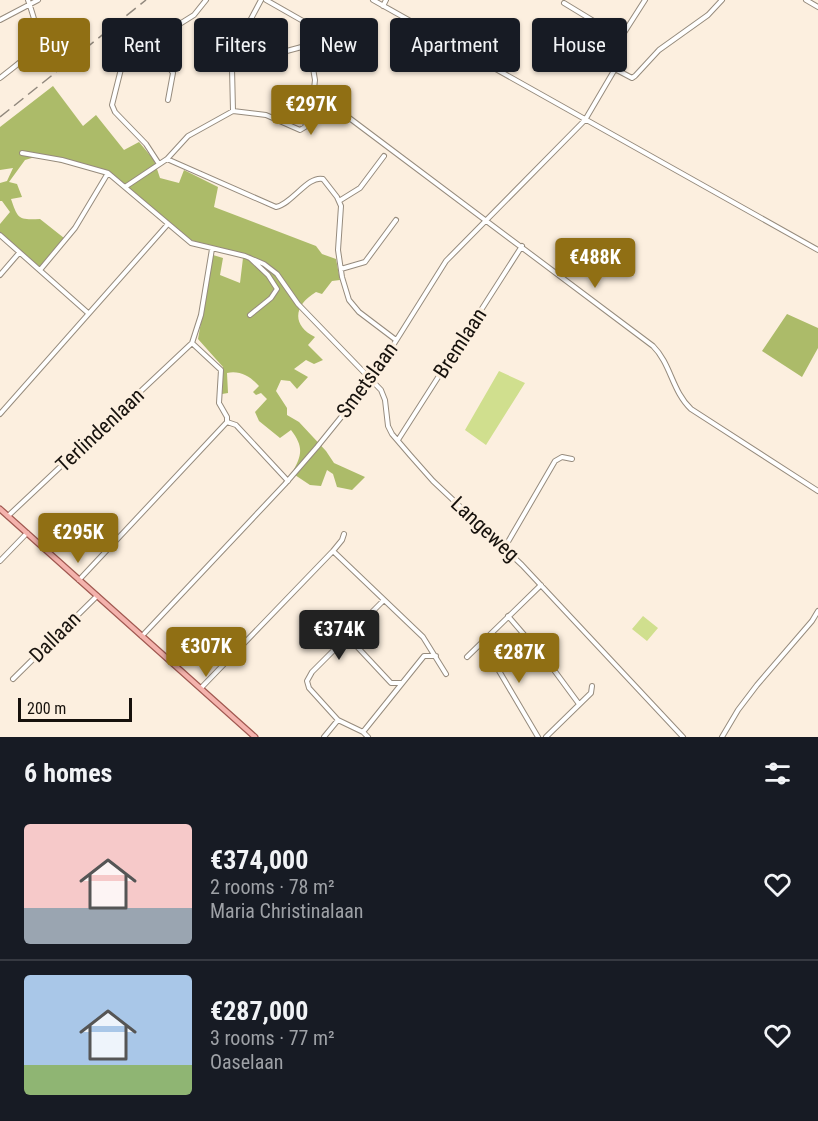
<!DOCTYPE html>
<html lang="en">
<head>
<meta charset="utf-8">
<style>
	:root { --surface:#171b24; --page:#20242c; --text:#f1f3f6; --muted:#9ea1a6; --line:#363941; --accent:#906f14 }
	body { margin:0; font-family:"Roboto Condensed",sans-serif; background:var(--page); color:var(--text); height:100vh; display:flex; flex-direction:column; font-size:22px; white-space:nowrap }
	* { box-sizing:border-box; margin:0 }
	p { font-size:20px; color:var(--muted) }
	.icon { flex:none; width:33px; height:33px; fill:none; stroke:currentColor; stroke-width:2; stroke-linecap:round; stroke-linejoin:round }
	.map { position:relative; height:737px; overflow:hidden }
	.panel { display:flex; flex-direction:column; background:var(--surface); flex:1 }
	.panel>* { flex:none }
	.hud { position:absolute; left:18px; top:18px; width:783px; height:54px; display:flex; gap:12px }
	.scale { position:absolute; left:18px; bottom:15px; width:114px; box-sizing:border-box; padding-left:6px; border:3px solid #16110c; border-top:0; font-size:16px; line-height:21px; white-space:nowrap; color:#16110c; -webkit-text-stroke:4px #fcefdf; paint-order:stroke }
	.price { position:absolute; translate:-50% -51px; padding:0 14px; border-radius:6px; background:var(--accent); color:#fff; font-size:20px; line-height:39px; filter:drop-shadow(0 2px 3px #0008) }
	.price::after { content:''; position:absolute; left:50%; top:36px; width:18px; height:14px; margin-left:-9px; background:inherit; clip-path:polygon(0 0,100% 0,50% 100%) }
	.price.active { background:#222; color:#fff }
	ul { padding:0; list-style:none }
	li { display:flex; align-items:center; gap:18px; height:150px; padding:0 24px }
	li+li { border-top:2px solid var(--line) }
	li span { display:grid; place-items:center; flex:none; width:168px; height:120px; border-radius:6px; color:#555 }
	li>.icon { margin-inline-start:auto }
	span .icon { width:72px; height:72px; fill:#fffc; stroke-width:1 }
	li b { font-size:26px }
	h2 { display:flex; justify-content:space-between; align-items:center; height:72px; padding:0 24px; font-size:26px }
	.tag { padding:0 21px; border-radius:6px; background:var(--surface); box-shadow:0 2px 4px #0004; font-size:21px; line-height:54px }
	.tag.active { background:var(--accent); color:#fff }
	.map>svg:first-child { display:block }
	.green { fill:#d0df8e }
	.forest { fill:#acbb69 }
	.lines { fill:none; stroke-linecap:round; stroke-linejoin:round }
	.minor-casing { stroke:#968b7d; stroke-width:6 }
	.major-casing { stroke:#a15951; stroke-width:7 }
	.minor { stroke:#fff; stroke-width:4 }
	.major { stroke:#f4b3ad; stroke-width:4.5 }
	.rail { stroke:#91887d; stroke-width:1.5; stroke-dasharray:12 6; stroke-linecap:butt }
	.labels { text-anchor:middle; dominant-baseline:central; stroke-width:6; stroke-linejoin:round; paint-order:stroke }
	.street-label { font-size:21px; fill:#16110c; stroke:#fcefdf }
</style>
</head>
<body>
<div class="map">
<svg width="818" height="737" viewBox="0 0 818 737">
	<rect width="100%" height="100%" fill="#fcefdf"/>
	<path class="green" d="M499 371 525 383 486 445 465 430Z
		M643 616 658 628 647 641 632 629Z"/>
	<path class="forest" d="M53 86 83 126 96 115 124 150 139 142 154 160 160 178 179 183 184 170 218 187 214 207 316 246 322 254 336 259 340 280 332 281 322 294 316 292C294 305 291 325 315 337L308 345 323 360 314 364 306 360 294 369 308 377 297 389 290 381 281 380 276 391 287 408V415L299 422 326 451 334 463 365 477 352 490 337 487 333 474 327 470 321 486 310 485 292 473C302 455 304 447 291 430L280 438 259 421 255 412 267 399 261 393 256 395 253 392 259 386C251 377 240 370 227 373L228 393 222 394 223 367 198 339 213 255 223 258 220 275 240 283 243 258 191 240 124 184 91 169 35 157 25 160 9 182 17 184 22 197 11 199C18 219 18 220 40 219L64 238 41 268 0 233V224L10 212 2 201H0V183L7 181 13 168 0 170V127Z
		M787 314 818 328V348L802 377 762 351Z"/>
	<g class="lines">
		<defs>
			<path id="minor" d="M373 0 818 250
				M645 0 606 61 615 69 632 78 635 76 659 50 708 15 722 0
				M806 0 818 7
				M564 3 620 37
				M383 6 386 0
				M0 20 38 0
				M317 29 339 40
				M152 41 173 73 168 100
				M273 58 283 52 309 45
				M0 78C39 47 45 49 28 0
				M233 111 266 115 300 130 305 127 313 98 315 80 309 45 317 29 266 0
				M344 114 653 346C671 364 672 391 691 409L818 491
				M22 153 62 160 108 173 191 243 245 256 264 264 277 274 298 304 381 390 385 400 388 426 392 434 410 455 433 481 522 565 683 737
				M167 159 276 207C292 204 308 175 323 179L337 197 341 206 338 250 342 277 349 300 359 312 396 340
				M159 164 146 144 115 112 112 105 123 61 127 57 194 15 206 0
				M125 187 167 159 188 136 233 111 232 68 235 49 261 0
				M339 201 360 188 384 156
				M0 235 88 313
				M250 258 268 275 277 289 271 298 250 315
				M341 269 365 262 396 220
				M40 270 75 228 108 173
				M0 275 19 253
				M192 343 221 370 219 403 227 417V422L236 425 288 481
				M0 414 168 224
				M398 440 522 246
				M8 516 192 343 201 315 212 249
				M505 547 555 461 562 457 572 459
				M333 551 423 637 446 674
				M0 561 27 533
				M79 580 227 422
				M508 616 551 666 579 704
				M142 636 285 484 317 447 372 379 446 261 585 120 615 69
				M348 637 391 683H401
				M482 642 538 737
				M467 657 541 585
				M13 679 97 596
				M201 688 333 551 342 540 344 534
				M363 732 424 656H436
				M324 737 338 720
				M368 737 363 732 338 720 309 688 307 681 312 672 384 600
				M546 737 591 693 592 686
				M722 737 738 710 757 685 812 621 818 611"/>
			<path id="major" d="M0 509 255 737"/>
		</defs>
		<use href="#minor" class="minor-casing"/>
		<use href="#major" class="major-casing"/>
		<use href="#minor" class="minor"/>
		<use href="#major" class="major"/>
		<path class="rail" d="M0 117 146 0"/>
	</g>
	<g class="labels">
		<g class="street-label">
			<text transform="translate(460 343) rotate(-57)">Bremlaan</text>
			<text transform="translate(367 380) rotate(-54)">Smetslaan</text>
			<text transform="translate(100 430) rotate(-43)">Terlindenlaan</text>
			<text transform="translate(485 529) rotate(43)">Langeweg</text>
			<text transform="translate(55 637) rotate(-45)">Dallaan</text>
		</g>
	</g>
</svg>
<div class="scale">200 m</div>
<b class="price" style="left:311px;top:136px">€297K</b>
<b class="price" style="left:595px;top:289px">€488K</b>
<b class="price" style="left:78px;top:564px">€295K</b>
<b class="price active" style="left:339px;top:661px">€374K</b>
<b class="price" style="left:206px;top:678px">€307K</b>
<b class="price" style="left:519px;top:684px">€287K</b>
<div class="hud">
<a class="tag active">Buy</a>
<a class="tag">Rent</a>
<a class="tag">Filters</a>
<a class="tag">New</a>
<a class="tag">Apartment</a>
<a class="tag">House</a>
</div>
</div>
<section class="panel">
<h2>6 homes<svg class="icon" aria-label="filters" viewBox="0 0 24 24"><path d="M4 7h16M4 17h16"/><circle cx="9" cy="7" r="2"/><circle cx="15" cy="17" r="2"/></svg></h2>
<ul>
<li><span style="background:linear-gradient(#f6c9c9 70%,#9aa5b1 0)"><svg class="icon" aria-label="home" viewBox="0 0 24 24"><path d="M3 11l9-7 9 7M6 9v11h12V9"/></svg></span><div><b>€374,000</b><p>2 rooms · 78 m²</p><p>Maria Christinalaan</p></div><svg class="icon" aria-label="heart" viewBox="0 0 24 24"><path d="M12 20l-8-8c-3-5 5-10 8-4 3-6 11-1 8 4z"/></svg></li>
<li><span style="background:linear-gradient(#a9c7e8 75%,#8fb573 0)"><svg class="icon" aria-label="home" viewBox="0 0 24 24"><path d="M3 11l9-7 9 7M6 9v11h12V9"/></svg></span><div><b>€287,000</b><p>3 rooms · 77 m²</p><p>Oaselaan</p></div><svg class="icon" aria-label="heart" viewBox="0 0 24 24"><path d="M12 20l-8-8c-3-5 5-10 8-4 3-6 11-1 8 4z"/></svg></li>
</ul>
</section>
</body>
</html>
